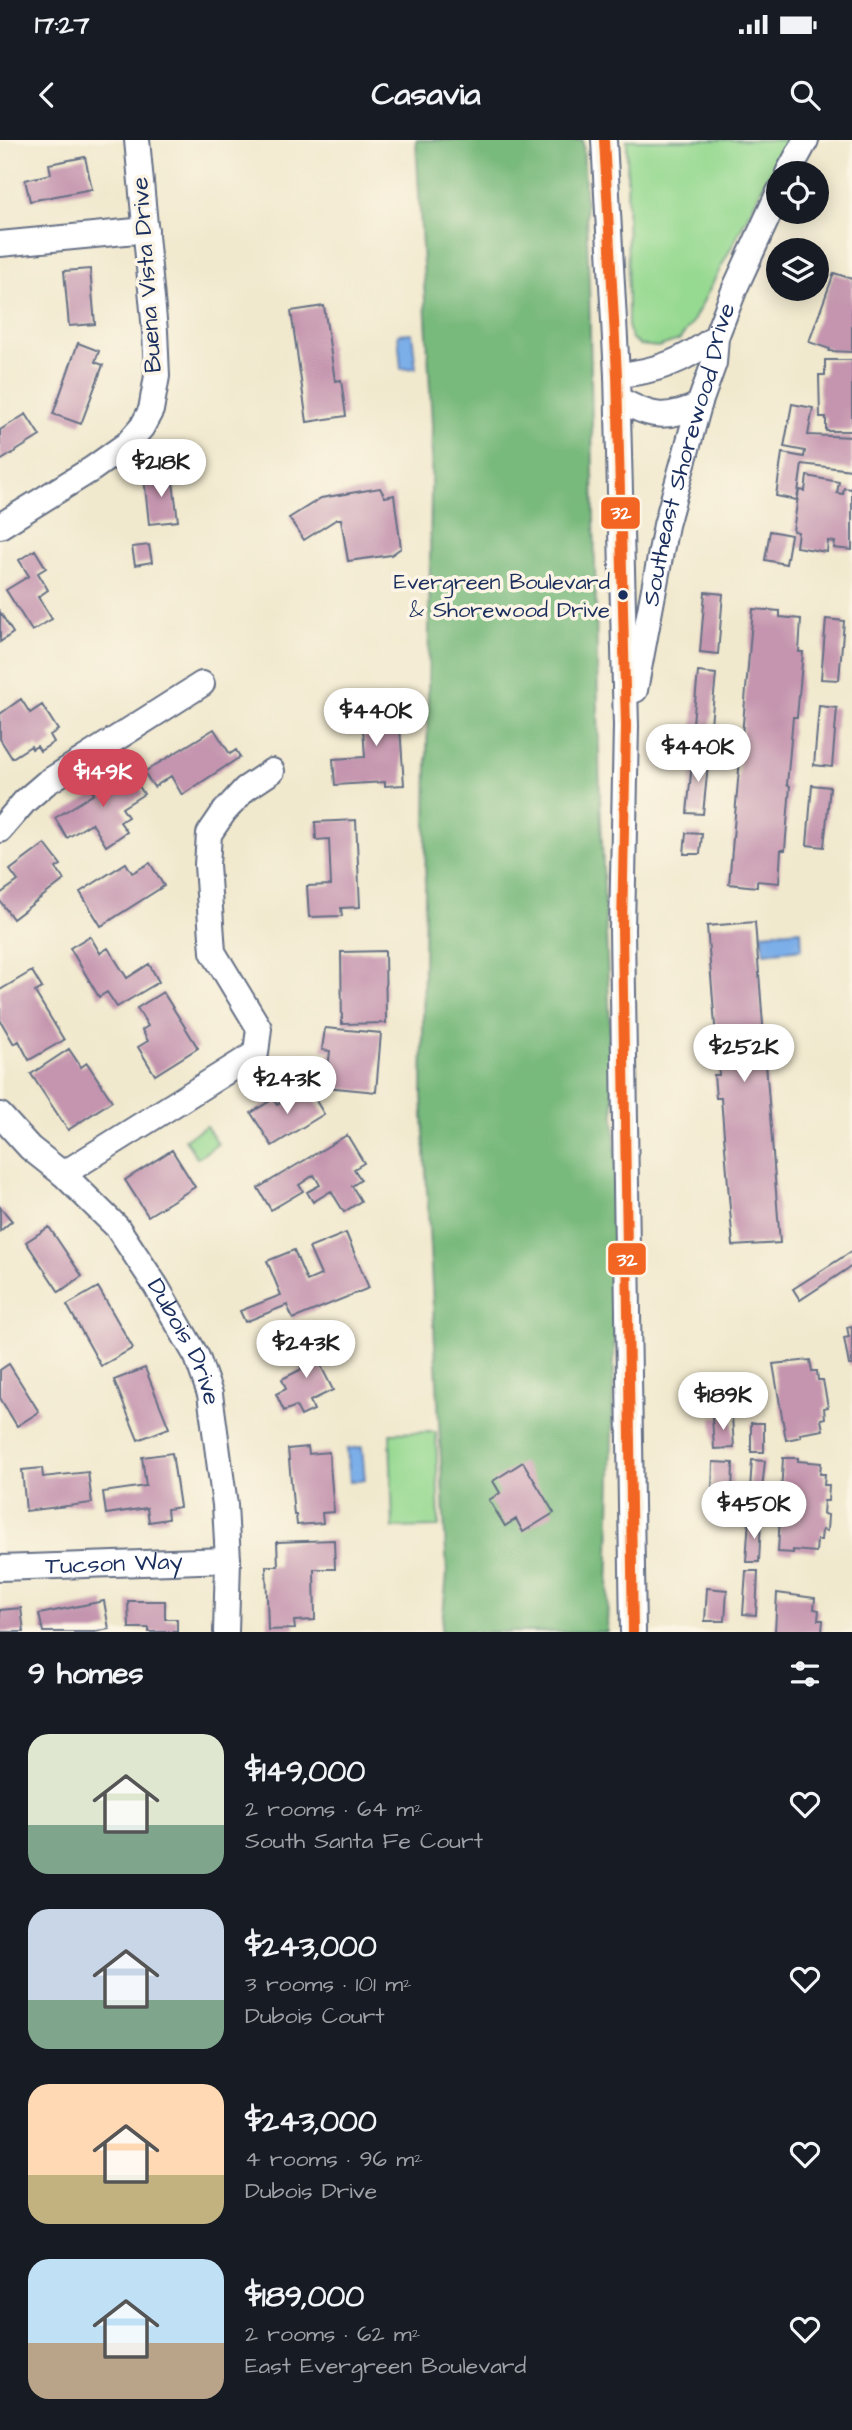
<!DOCTYPE html>
<html lang="en">
<head>
<meta charset="utf-8">
<style>
	:root { --surface:#171b24; --page:#242831; --text:#f1f3f6; --muted:#9ea1a6; --accent:#d1495b }
	body { margin:0; font-family:"Architects Daughter",sans-serif; background:var(--page); color:var(--text); height:100vh; display:flex; flex-direction:column; font-size:26px; white-space:nowrap }
	* { box-sizing:border-box; margin:0 }
	p { font-size:23px; color:var(--muted) }
	.icon { flex:none; width:38px; height:38px; fill:none; stroke:currentColor; stroke-width:2; stroke-linecap:round; stroke-linejoin:round }
	.map { position:relative; height:1492px; overflow:hidden }
	.drawer { display:flex; flex-direction:column; background:var(--surface); flex:1 }
	.drawer>* { flex:none }
	.buttons { position:absolute; left:766px; top:21px; display:grid; gap:14px }
	.buttons a { display:grid; place-items:center; width:63px; height:63px; border-radius:50%; background:var(--surface); box-shadow:0 4px 18px #0003; font-size:35px }
	.price { position:absolute; translate:-50% -60px; padding:0 16px; border-radius:24px; background:#fff; color:#222; font-size:23px; line-height:46px; filter:drop-shadow(0 2px 4px #0008) }
	.price::after { content:''; position:absolute; left:50%; top:42px; width:21px; height:16px; margin-left:-10px; background:inherit; clip-path:polygon(0 0,100% 0,50% 100%) }
	.price.current { background:var(--accent); color:#fff }
	ul { padding:0; list-style:none }
	li { display:flex; align-items:center; gap:21px; height:175px; padding:0 28px }
	li span { display:grid; place-items:center; flex:none; width:196px; height:140px; border-radius:21px; color:#555 }
	li>.icon { margin-inline-start:auto }
	span .icon { width:84px; height:84px; fill:#fffc; stroke-width:1 }
	li b { font-size:30px }
	h2 { display:flex; justify-content:space-between; align-items:center; height:84px; padding:0 28px; font-size:30px }
	.status { display:flex; justify-content:space-between; align-items:center; height:49px; padding:0 35px; background:var(--surface); direction:ltr }
	.status svg { height:19px; fill:currentColor }
	header { display:flex; justify-content:space-between; align-items:center; height:91px; padding:0 28px; background:var(--surface); font-size:32px; font-weight:700 }
	.map>svg:first-child { display:block }
	.green { fill:#96d991; stroke:#588478; stroke-width:2 }
	.forest { fill:#78b97b; stroke:#4a746c; stroke-width:2 }
	.water { fill:#7caee8; stroke:#4c6ea3; stroke-width:2 }
	.building { fill:#c595af }
	.lines { fill:none; stroke-linecap:round; stroke-linejoin:round }
	.minor-casing { stroke:#667085; stroke-width:28 }
	.minor { stroke:#fff; stroke-width:24 }
	.bus-1-casing { stroke:#fcf5e5; stroke-width:16 }
	.bus-1 { stroke:#f26522; stroke-width:10 }
	.bus-dot { fill:#1b2f5e; stroke:#fcf5e5; stroke-width:2.5 }
	.labels { text-anchor:middle; dominant-baseline:central; stroke-width:7; stroke-linejoin:round; paint-order:stroke }
	.bus-label { font-size:22px; fill:#1b2f5e; stroke:#fcf5e5; text-anchor:end }
	.street-label { font-size:24px; fill:#1b2f5e; stroke:#fcf5e5 }
	.line-badge { stroke:#fcf5e5; stroke-width:2.5 }
	.badge-label { font-size:19px; text-anchor:middle; font-weight:bold; fill:#fff }
</style>
</head>
<body>
<div class="status"><b>17:27</b><svg viewBox="0 0 49 12"><path d="M0 12V9h3v3zM5 12V6h3v6zM10 12V3h3v9zM15 12V0h3v12zM26 1h20v11H26zM47 4h2v5h-2z"/></svg></div>
<header><svg class="icon" aria-label="back" viewBox="0 0 24 24"><path d="M15 5l-7 7 7 7"/></svg>Casavia<svg class="icon" aria-label="search" viewBox="0 0 24 24"><circle cx="10" cy="10" r="6"/><path d="M15 15l6 6"/></svg></header>
<div class="map">
<svg width="852" height="1492" viewBox="0 0 852 1492">
	<rect width="100%" height="100%" fill="#fcf5e5"/>
	<filter id="ink" filterUnits="userSpaceOnUse"><feTurbulence type="fractalNoise" baseFrequency=".0143" numOctaves="2"/><feDisplacementMap in="SourceGraphic" scale="14" xChannelSelector="R" yChannelSelector="G"/><feConvolveMatrix kernelMatrix="1 2 1 2 8 2 1 2 1" color-interpolation-filters="sRGB"/></filter>
	<filter id="wash" filterUnits="userSpaceOnUse"><feTurbulence type="fractalNoise" baseFrequency=".00686" numOctaves="4" result="noise"/><feDisplacementMap in="SourceGraphic" scale="28" xChannelSelector="R" yChannelSelector="G"/><feGaussianBlur stdDeviation="1.57" result="paint"/><feColorMatrix in="noise" values="0 0 0 0 0 0 0 0 0 0 0 0 0 0 0 0 0 1.4 0 .05"/><feComposite in="paint" operator="in"/></filter>
	<g filter="url(#wash)">
		<rect width="100%" height="100%" fill="#f1e9ce"/>
		<path class="green" d="M627 0H787L691 185 679 200 658 207 640 205 632 199 628 186Z
			M206 986 218 1004 197 1018 185 999Z
			M436 1292 439 1387 393 1388 390 1293Z"/>
		<path class="forest" d="M416 0H583L589 145 600 657 618 1066 607 1492H441L447 1434 422 956 432 285Z"/>
		<path class="water" d="M412 193 416 228 401 229 398 194Z
			M801 790 802 809 764 813 762 793Z
			M362 1307 365 1340 350 1342 347 1309Z"/>
		<g id="blocks">
			<path class="building" d="M85 17 92 49 30 61 25 40 51 34 49 24Z
				M90 129 95 184 69 186 64 131Z
				M834 133 852 139V212L829 211 830 209 809 202Z
				M324 166 335 241 341 240 346 276 307 282 291 171Z
				M78 203 99 211 95 222 103 225 81 284 53 274Z
				M825 220H852V291H826V277H820L819 235H825Z
				M792 264 813 268 808 295 852 297V330L802 324 797 360 776 356 782 313 804 317 805 311 784 307Z
				M26 274 40 296 0 321V290Z
				M172 334 178 381 149 384 144 337Z
				M807 336 839 342 837 353 843 354 844 348 852 349V410L834 408 835 402 828 401 827 412 796 407 798 392 793 391 799 350 805 351Z
				M380 348 385 357 394 355 401 408 391 415 348 421 341 379H337L304 400 289 378 321 358Z
				M770 391 791 395 786 424 765 420Z
				M149 405 152 422 135 425 132 407Z
				M35 410 46 428 38 433 48 450 38 457 52 479 32 491 6 450 29 436 19 420Z
				M705 452 723 454 718 514 700 512Z
				M753 469 780 471V477L801 479 799 512H803L797 577H793L787 645 790 646 785 710H781L779 743 757 741V747L729 744Z
				M0 472 13 493 0 502Z
				M826 479 844 481 839 540 821 539Z
				M698 532 716 534 710 594 692 593Z
				M398 558 404 645 385 646V642L335 645 333 619 365 617 361 560Z
				M21 559 30 573 42 565 58 590 50 595 54 602 40 611 37 606 32 609 31 606 12 618 0 599V574Z
				M819 566 837 568 832 627 814 625Z
				M214 589 230 614 236 610 240 617 182 655 171 636 154 647 144 632Z
				M693 613 709 615 703 674 687 673Z
				M128 629 144 654 122 668 128 677 120 682 127 692 106 706 92 683 67 698 55 678 94 654 92 651Z
				M812 645 830 647 824 707 807 705Z
				M356 680 360 767 341 768 342 776 309 777 307 746 331 745 329 699 316 700 315 682Z
				M686 693 702 694 700 714H684Z
				M45 704 61 725 56 728 64 740 13 779 0 761V754L18 741 10 730Z
				M126 723 132 733 150 723 164 746 101 786 80 752Z
				M755 782 780 1103 733 1106 721 958H716L714 935H719L707 786Z
				M90 796 100 813 108 808 127 838 149 824 159 842 117 867 107 852 99 857 70 808Z
				M385 811 386 883 342 884 341 812Z
				M32 831 42 848 35 852 64 900 29 920 19 901 14 904 0 880V850Z
				M163 852 198 908 155 935 138 907 148 901 142 890 148 886 137 868Z
				M325 888 381 893 376 952 326 947 330 911 322 910Z
				M69 909 81 927 87 923 112 961 68 990 31 934Z
				M307 946 324 974 272 1006 251 973 273 959 277 965Z
				M347 995 364 1023 354 1029 361 1040 352 1046 361 1061 344 1072 331 1051 313 1062 307 1052 320 1045 314 1035 299 1045 303 1051 271 1070 258 1048Z
				M172 1010 195 1047 148 1076 125 1040Z
				M0 1067 12 1081 0 1091Z
				M49 1087 82 1136 59 1152 26 1102Z
				M346 1093 369 1148 293 1179 287 1165 245 1182 240 1171 281 1155 267 1121 294 1110 307 1141 321 1135 309 1108Z
				M852 1111V1126L800 1160 793 1149Z
				M98 1147 133 1208 101 1226 67 1165Z
				M852 1186V1225H849L844 1198 849 1197 847 1187Z
				M321 1200 330 1219 320 1224 333 1250 310 1261 314 1270 301 1276 296 1266 284 1271 276 1254 286 1249 282 1239 302 1229 295 1213Z
				M810 1220 812 1231H817L818 1240H823L828 1267 824 1268 825 1278 821 1279 823 1290 800 1294 801 1297 786 1300 773 1224Z
				M9 1224 39 1272 17 1286 0 1258V1230Z
				M145 1228 169 1288 138 1300 114 1240Z
				M732 1276 734 1308 714 1309 712 1277Z
				M751 1283H764V1312H751Z
				M308 1307 309 1314 329 1312 334 1372 322 1373 323 1383 297 1385 296 1375H294L288 1309Z
				M172 1313 180 1367 167 1369 168 1379 149 1382 147 1368 106 1374 103 1352 146 1346 142 1317Z
				M783 1318H798V1321L821 1323 820 1334H825L824 1345H829L828 1361H824L823 1374 828 1375 827 1391 822 1390 821 1400H817L816 1412 793 1410V1413L778 1412 780 1375H792V1372L779 1371V1359L793 1360V1356L781 1355Z
				M752 1320 765 1321 762 1350 750 1349Z
				M523 1322 554 1373 523 1392 516 1379 505 1386 489 1360 500 1353 493 1341Z
				M713 1322 733 1323 732 1355 712 1354Z
				M42 1328 43 1337 88 1332 92 1363 26 1371 22 1330Z
				M749 1378 761 1379 759 1422H746Z
				M334 1400 335 1429H314L315 1480 294 1481 295 1489 268 1490 266 1426H278L277 1402Z
				M746 1431H758L756 1475 743 1474Z
				M707 1448 727 1450 725 1481H705Z
				M777 1453 815 1458 814 1469 819 1470 818 1480H823L822 1492H775Z
				M104 1461 109 1489 95 1492H43L39 1474Z
				M128 1461H165V1479H177V1492H149V1488H129Z
				M21 1468 24 1492H0V1470Z"/>
		</g>
	</g>
	<g filter="url(#ink)">
		<use href="#blocks" fill-opacity="0" stroke="#667085" stroke-width="2"/>
		<g class="lines">
			<defs>
				<g id="minor">
					<path d="M604 0 617 235 626 586 622 790 633 1492"/>
					<path d="M788 33 806 0"/>
					<path d="M0 104 146 90"/>
					<path d="M617 235C657 232 685 220 716 197"/>
					<path d="M618 259C650 276 664 281 699 265"/>
					<path d="M0 386 92 329 127 304 142 287 151 270 157 236 155 191 137 0"/>
					<path id="s1" d="M635 550 666 385 699 265 714 223 716 197 735 148 779 52"/>
					<path d="M0 690 25 661 46 643 202 544"/>
					<path id="s2" d="M0 975 30 1008 63 1034 117 1087 156 1146 197 1217 210 1254 225 1365 228 1420 226 1492"/>
					<path d="M63 1034 256 913 259 888 213 812 207 725 209 694 224 672 245 649 272 631"/>
					<path id="s3" d="M0 1428 228 1420"/>
				</g>
			</defs>
			<use href="#minor" class="minor-casing"/>
			<use href="#minor" class="minor"/>
			<defs>
				<path id="bus-1" d="M604 0 617 235 626 586 622 790 633 1492"/>
			</defs>
			<use href="#bus-1" class="bus-1-casing"/>
			<use href="#bus-1" class="bus-1"/>
		</g>
	</g>
	<circle class="bus-dot" cx="623" cy="455" r="6"/>
	<g class="labels">
		<g class="bus-label">
			<text x="610" y="442">Evergreen Boulevard<tspan x="610" dy="28">&amp; Shorewood Drive</tspan></text>
		</g>
		<g class="street-label">
			<text transform="translate(147 135) rotate(-94)">Buena Vista Drive</text>
			<text stroke="none"><textPath href="#s1" startOffset="242">Southeast Shorewood Drive</textPath></text>
			<text stroke="none"><textPath href="#s2" startOffset="296">Dubois Drive</textPath></text>
			<text stroke="none"><textPath href="#s3" startOffset="114">Tucson Way</textPath></text>
		</g>
	</g>
	<g class="line-badge">
		<rect x="600" y="356" width="41" height="34" rx="7" fill="#f26522"/>
		<rect x="607" y="1102" width="40" height="34" rx="7" fill="#f26522"/>
	</g>
	<g class="badge-label">
		<text x="621" y="379">32</text>
		<text x="627" y="1126">32</text>
	</g>
</svg>
<div class="buttons">
<a><svg class="icon" aria-label="locate" viewBox="0 0 24 24"><circle cx="12" cy="12" r="6"/><path d="M12 2v4M12 18v4M2 12h4M18 12h4"/></svg></a>
<a><svg class="icon" aria-label="layers" viewBox="0 0 24 24"><path d="M12 4l9 5-9 5-9-5zM3 14l9 5 9-5"/></svg></a>
</div>
<b class="price" style="left:161px;top:359px">$218K</b>
<b class="price" style="left:376px;top:608px">$440K</b>
<b class="price" style="left:698px;top:644px">$440K</b>
<b class="price current" style="left:103px;top:669px">$149K</b>
<b class="price" style="left:744px;top:944px">$252K</b>
<b class="price" style="left:287px;top:976px">$243K</b>
<b class="price" style="left:306px;top:1240px">$243K</b>
<b class="price" style="left:723px;top:1292px">$189K</b>
<b class="price" style="left:754px;top:1401px">$450K</b>
</div>
<section class="drawer">
<h2>9 homes<svg class="icon" aria-label="filters" viewBox="0 0 24 24"><path d="M4 7h16M4 17h16"/><circle cx="9" cy="7" r="2"/><circle cx="15" cy="17" r="2"/></svg></h2>
<ul>
<li><span style="background:linear-gradient(#dfe7d0 65%,#7fa58c 0)"><svg class="icon" aria-label="home" viewBox="0 0 24 24"><path d="M3 11l9-7 9 7M6 9v11h12V9"/></svg></span><div><b>$149,000</b><p>2 rooms · 64 m²</p><p>South Santa Fe Court</p></div><svg class="icon" aria-label="heart" viewBox="0 0 24 24"><path d="M12 20l-8-8c-3-5 5-10 8-4 3-6 11-1 8 4z"/></svg></li>
<li><span style="background:linear-gradient(#c9d6e8 65%,#7fa58c 0)"><svg class="icon" aria-label="home" viewBox="0 0 24 24"><path d="M3 11l9-7 9 7M6 9v11h12V9"/></svg></span><div><b>$243,000</b><p>3 rooms · 101 m²</p><p>Dubois Court</p></div><svg class="icon" aria-label="heart" viewBox="0 0 24 24"><path d="M12 20l-8-8c-3-5 5-10 8-4 3-6 11-1 8 4z"/></svg></li>
<li><span style="background:linear-gradient(#ffd9b3 65%,#c2b280 0)"><svg class="icon" aria-label="home" viewBox="0 0 24 24"><path d="M3 11l9-7 9 7M6 9v11h12V9"/></svg></span><div><b>$243,000</b><p>4 rooms · 96 m²</p><p>Dubois Drive</p></div><svg class="icon" aria-label="heart" viewBox="0 0 24 24"><path d="M12 20l-8-8c-3-5 5-10 8-4 3-6 11-1 8 4z"/></svg></li>
<li><span style="background:linear-gradient(#bfe0f5 60%,#b9a48a 0)"><svg class="icon" aria-label="home" viewBox="0 0 24 24"><path d="M3 11l9-7 9 7M6 9v11h12V9"/></svg></span><div><b>$189,000</b><p>2 rooms · 62 m²</p><p>East Evergreen Boulevard</p></div><svg class="icon" aria-label="heart" viewBox="0 0 24 24"><path d="M12 20l-8-8c-3-5 5-10 8-4 3-6 11-1 8 4z"/></svg></li>
</ul>
</section>
</body>
</html>
